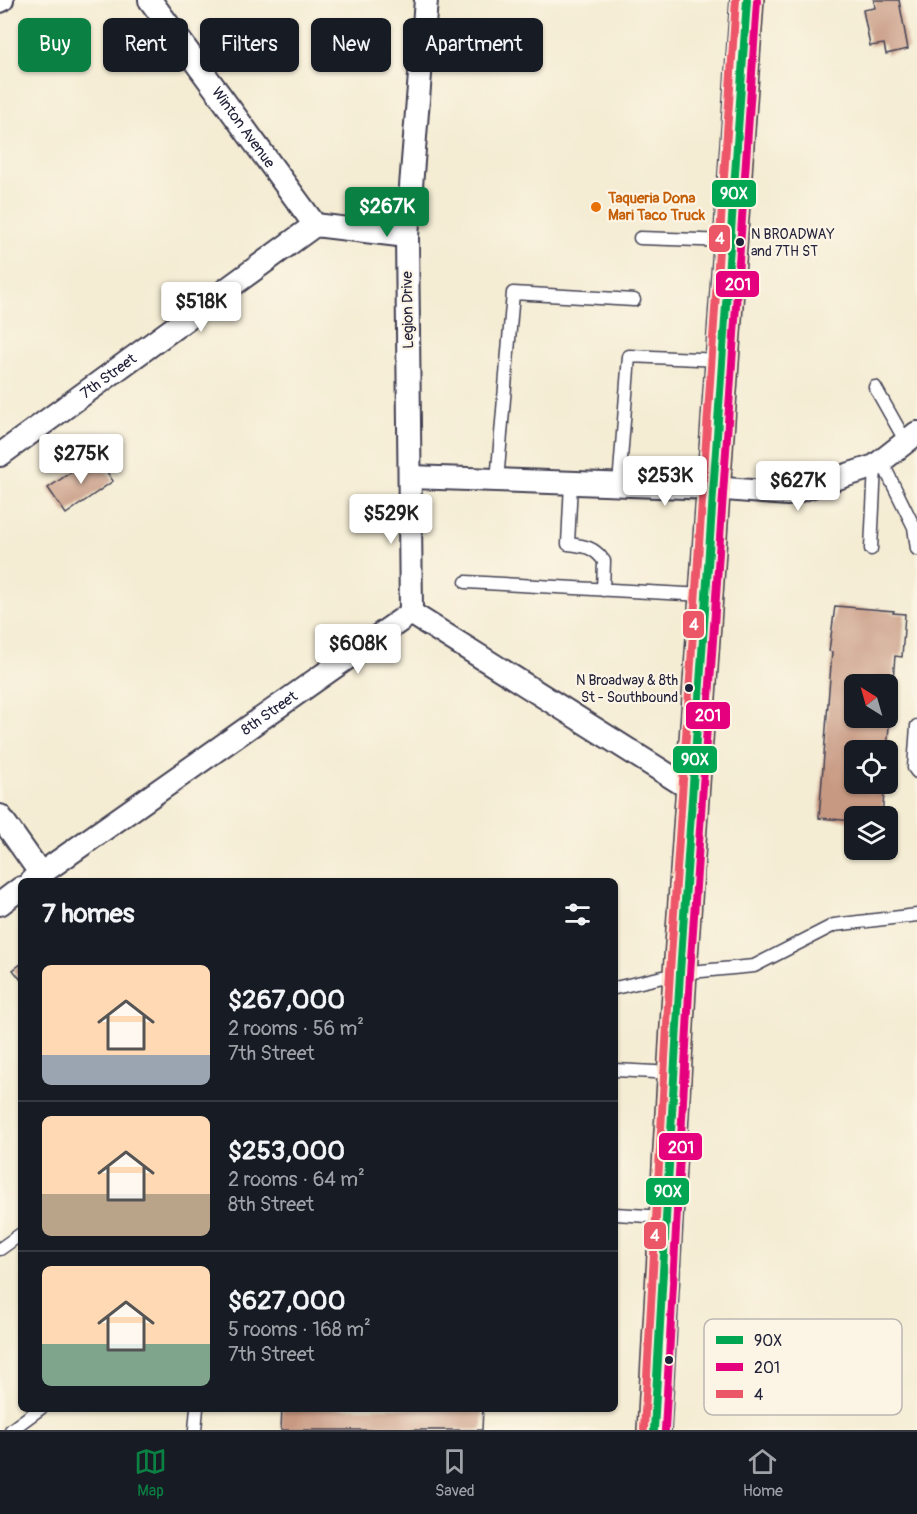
<!DOCTYPE html>
<html lang="en">
<head>
<meta charset="utf-8">
<style>
	:root { --surface:#171b24; --page:#20242c; --text:#f1f3f6; --muted:#9ea1a6; --line:#363941; --accent:#0b8043 }
	body { margin:0; font-family:Pangolin,sans-serif; background:var(--page); color:var(--text); height:100vh; display:flex; flex-direction:column; font-size:22px; white-space:nowrap }
	* { box-sizing:border-box; margin:0 }
	p { font-size:20px; color:var(--muted) }
	.icon { flex:none; width:33px; height:33px; fill:none; stroke:currentColor; stroke-width:2; stroke-linecap:round; stroke-linejoin:round }
	.map { position:relative; flex:1; overflow:hidden }
	.sheet { position:absolute; left:18px; top:878px; width:600px; height:534px; display:flex; flex-direction:column; background:var(--surface); border-radius:9px; box-shadow:0 2px 4px #0004 }
	.sheet>* { flex:none }
	.banner { position:absolute; left:18px; top:18px; width:600px; height:54px; display:flex; gap:12px }
	.needle { width:39px; rotate:323deg }
	.buttons { position:absolute; left:844px; top:674px; display:grid; gap:12px }
	.buttons a { display:grid; place-items:center; width:54px; height:54px; border-radius:9px; background:var(--surface); box-shadow:0 2px 4px #0004; font-size:30px }
	.price { position:absolute; translate:-50% -51px; padding:0 14px; border-radius:6px; background:#fff; color:#222; font-size:20px; line-height:39px; filter:drop-shadow(0 2px 3px #0008) }
	.price::after { content:''; position:absolute; left:50%; top:36px; width:18px; height:14px; margin-left:-9px; background:inherit; clip-path:polygon(0 0,100% 0,50% 100%) }
	.price.on { background:var(--accent); color:#fff }
	ul { padding:0; list-style:none }
	li { display:flex; align-items:center; gap:18px; height:150px; padding:0 24px }
	li+li { border-top:2px solid var(--line) }
	li span { display:grid; place-items:center; flex:none; width:168px; height:120px; border-radius:9px; color:#555 }
	li>.icon { margin-inline-start:auto }
	span .icon { width:72px; height:72px; fill:#fffc; stroke-width:1 }
	li b { font-size:26px }
	h2 { display:flex; justify-content:space-between; align-items:center; height:72px; padding:0 24px; font-size:26px }
	.pill { padding:0 21px; border-radius:9px; background:var(--surface); box-shadow:0 2px 4px #0004; font-size:21px; line-height:54px }
	.pill.on { background:var(--accent); color:#fff }
	.tab-bar { display:flex; justify-content:space-around; align-items:center; height:84px; border-top:2px solid var(--line); background:var(--surface); font-size:16px; color:var(--muted) }
	.tab-bar a { display:grid; justify-items:center; gap:3px }
	.tab-bar .on { color:var(--accent) }
	.map>svg:first-child { display:block }
	.building { fill:#c79982; fill-rule:evenodd }
	.lines { fill:none; stroke-linecap:round; stroke-linejoin:round }
	.lane-casing { stroke:#424052; stroke-width:15 }
	.street-casing { stroke:#424052; stroke-width:26 }
	.primary-casing { stroke:#424052; stroke-width:36 }
	.lane { stroke:#fff; stroke-width:12 }
	.street { stroke:#fff; stroke-width:22 }
	.primary { stroke:#f8bd89; stroke-width:33 }
	.bus-1-casing { stroke:#fcf5e5; stroke-width:12 }
	.bus-2-casing { stroke:#fcf5e5; stroke-width:12 }
	.bus-3-casing { stroke:#fcf5e5; stroke-width:12 }
	.bus-1 { stroke:#00a651; stroke-width:8 }
	.bus-2 { stroke:#e5007d; stroke-width:8 }
	.bus-3 { stroke:#ec5767; stroke-width:8 }
	.food-dot { fill:#e8710a; stroke:#fcf5e5; stroke-width:2 }
	.bus-dot { fill:#22223b; stroke:#fcf5e5; stroke-width:2 }
	.labels { text-anchor:middle; dominant-baseline:central; stroke-width:4.5; stroke-linejoin:round; paint-order:stroke }
	.bus-label { font-size:14px; fill:#22223b; stroke:#fcf5e5; text-anchor:start }
	.street-label { font-size:15px; fill:#22223b; stroke:#fcf5e5 }
	.food-label { font-size:15px; font-weight:bold; fill:#c56008; stroke:#fcf5e5; text-anchor:start }
	.key { fill:#fcf5e5; stroke:#bbb6b2; stroke-width:1.5 }
	.key-label { font-size:16px; fill:#22223b }
	.line-badge { stroke:#fcf5e5; stroke-width:2 }
	.badge-label { font-size:16px; text-anchor:middle; font-weight:bold; fill:#fff }
</style>
</head>
<body>
<div class="map">
<svg width="917" height="1430" viewBox="0 0 917 1430">
	<rect width="100%" height="100%" fill="#fcf5e5"/>
	<filter id="ink" filterUnits="userSpaceOnUse"><feTurbulence type="fractalNoise" baseFrequency=".0167" numOctaves="2"/><feDisplacementMap in="SourceGraphic" scale="12" xChannelSelector="R" yChannelSelector="G"/><feConvolveMatrix kernelMatrix="1 2 1 2 8 2 1 2 1" color-interpolation-filters="sRGB"/></filter>
	<filter id="wash" filterUnits="userSpaceOnUse"><feTurbulence type="fractalNoise" baseFrequency=".008" numOctaves="4" result="noise"/><feDisplacementMap in="SourceGraphic" scale="24" xChannelSelector="R" yChannelSelector="G"/><feGaussianBlur stdDeviation="1.35" result="paint"/><feColorMatrix in="noise" values="0 0 0 0 0 0 0 0 0 0 0 0 0 0 0 0 0 1.4 0 .05"/><feComposite in="paint" operator="in"/></filter>
	<g filter="url(#wash)">
		<rect width="100%" height="100%" fill="#f4ecd3"/>
		<g id="blocks">
			<path class="building" d="M874 0H899L908 49 886 54 884 44 870 46 863 10 875 8Z
				M96 455 113 481 66 514 48 488Z
				M835 606 894 611 893 613 905 614 902 657 895 656 887 750H855V783H885L882 816H855V821L819 818 832 652 829 651ZM855 684H888V717H855Z
				M21 964V980L13 970Z
				M282 1408H483L482 1430H281Z"/>
		</g>
	</g>
	<g filter="url(#ink)">
		<use href="#blocks" fill-opacity="0" stroke="#424052" stroke-width="1.5"/>
		<g class="lines">
			<defs>
				<path id="lane" d="M640 238 730 241
					M875 387 906 442
					M881 460 914 527 917 549
					M497 481 513 293 634 300
					M571 483 568 544C585 546 594 547 604 561L603 590
					M619 485 629 356 721 360
					M871 549 875 466
					M466 582 704 595
					M917 726 914 768 917 772
					M615 988 680 973 754 966 834 925 917 915
					M615 1070 674 1073
					M615 1214 665 1217
					M0 1249 21 1234
					M11 1430 41 1408
					M195 1430 197 1408"/>
				<g id="street">
					<path id="s1" d="M150 0 315 225"/>
					<path d="M0 1 2 0"/>
					<path id="s2" d="M0 455 315 225 407 236"/>
					<path d="M411 477 713 488 788 494 875 466 917 433"/>
					<path d="M411 613 407 236 426 0"/>
					<path d="M0 816 41 874"/>
					<path id="s3" d="M32 880 411 613 692 790"/>
					<path d="M0 904 21 888"/>
				</g>
				<path id="primary" d="M654 1430 680 973 747 0"/>
			</defs>
			<use href="#lane" class="lane-casing"/>
			<use href="#street" class="street-casing"/>
			<use href="#primary" class="primary-casing"/>
			<use href="#lane" class="lane"/>
			<use href="#street" class="street"/>
			<use href="#primary" class="primary"/>
			<defs>
				<path id="bus-1" d="M654 1430 680 973 747 0"/>
				<path id="bus-2" d="M665 1430 690 974 757 1"/>
				<path id="bus-3" d="M644 1429 670 972 736 0"/>
			</defs>
			<use href="#bus-1" class="bus-1-casing"/>
			<use href="#bus-2" class="bus-2-casing"/>
			<use href="#bus-3" class="bus-3-casing"/>
			<use href="#bus-1" class="bus-1"/>
			<use href="#bus-2" class="bus-2"/>
			<use href="#bus-3" class="bus-3"/>
		</g>
	</g>
	<circle class="food-dot" cx="596" cy="207" r="6"/>
	<g class="bus-dot">
		<circle cx="740" cy="242" r="5"/>
		<circle cx="689" cy="688" r="5"/>
		<circle cx="669" cy="1360" r="5"/>
	</g>
	<g class="labels">
		<g class="bus-label">
			<text x="751" y="234">N BROADWAY<tspan x="751" dy="17">and 7TH ST</tspan></text>
			<text x="678" y="680" text-anchor="end">N Broadway &amp; 8th<tspan x="678" dy="17">St - Southbound</tspan></text>
		</g>
		<g class="street-label">
			<text stroke="none"><textPath href="#s1" startOffset="158">Winton Avenue</textPath></text>
			<text transform="translate(408 310) rotate(-91)">Legion Drive</text>
			<text stroke="none"><textPath href="#s2" startOffset="134">7th Street</textPath></text>
			<text stroke="none"><textPath href="#s3" startOffset="290">8th Street</textPath></text>
		</g>
		<g class="food-label">
			<text x="608" y="198">Taqueria Dona<tspan x="608" dy="17">Mari Taco Truck</tspan></text>
		</g>
	</g>
	<rect x="704" y="1319" width="198" height="96" rx="9" class="key"/>
	<rect x="716" y="1336" width="27" height="8" fill="#00a651"/>
	<rect x="716" y="1363" width="27" height="8" fill="#e5007d"/>
	<rect x="716" y="1390" width="27" height="8" fill="#ec5767"/>
	<g class="key-label">
		<text x="754" y="1346">90X</text>
		<text x="754" y="1373">201</text>
		<text x="754" y="1400">4</text>
	</g>
	<g class="line-badge">
		<rect x="711" y="179" width="46" height="29" rx="6" fill="#00a651"/>
		<rect x="708" y="224" width="23" height="29" rx="6" fill="#ec5767"/>
		<rect x="715" y="270" width="45" height="28" rx="6" fill="#e5007d"/>
		<rect x="682" y="610" width="23" height="29" rx="6" fill="#ec5767"/>
		<rect x="685" y="701" width="46" height="29" rx="6" fill="#e5007d"/>
		<rect x="672" y="745" width="46" height="29" rx="6" fill="#00a651"/>
		<rect x="658" y="1132" width="45" height="29" rx="6" fill="#e5007d"/>
		<rect x="645" y="1177" width="45" height="29" rx="6" fill="#00a651"/>
		<rect x="643" y="1221" width="24" height="29" rx="6" fill="#ec5767"/>
	</g>
	<g class="badge-label">
		<text x="734" y="199">90X</text>
		<text x="720" y="244">4</text>
		<text x="738" y="290">201</text>
		<text x="694" y="630">4</text>
		<text x="708" y="721">201</text>
		<text x="695" y="765">90X</text>
		<text x="681" y="1153">201</text>
		<text x="668" y="1197">90X</text>
		<text x="655" y="1241">4</text>
	</g>
</svg>
<div class="buttons">
<a><svg class="needle" viewBox="-14 -14 28 28"><path d="M0-13l5 13h-10z" fill="#e53935"/><path d="M0 13l5-13h-10z" fill="#9ea1a6"/></svg></a>
<a><svg class="icon" aria-label="locate" viewBox="0 0 24 24"><circle cx="12" cy="12" r="6"/><path d="M12 2v4M12 18v4M2 12h4M18 12h4"/></svg></a>
<a><svg class="icon" aria-label="layers" viewBox="0 0 24 24"><path d="M12 4l9 5-9 5-9-5zM3 14l9 5 9-5"/></svg></a>
</div>
<b class="price on" style="left:387px;top:238px">$267K</b>
<b class="price" style="left:201px;top:333px">$518K</b>
<b class="price" style="left:81px;top:485px">$275K</b>
<b class="price" style="left:665px;top:507px">$253K</b>
<b class="price" style="left:798px;top:512px">$627K</b>
<b class="price" style="left:391px;top:545px">$529K</b>
<b class="price" style="left:358px;top:675px">$608K</b>
<div class="banner">
<a class="pill on">Buy</a>
<a class="pill">Rent</a>
<a class="pill">Filters</a>
<a class="pill">New</a>
<a class="pill">Apartment</a>
</div>
<section class="sheet">
<h2>7 homes<svg class="icon" aria-label="filters" viewBox="0 0 24 24"><path d="M4 7h16M4 17h16"/><circle cx="9" cy="7" r="2"/><circle cx="15" cy="17" r="2"/></svg></h2>
<ul>
<li><span style="background:linear-gradient(#ffd9b3 75%,#9aa5b1 0)"><svg class="icon" aria-label="home" viewBox="0 0 24 24"><path d="M3 11l9-7 9 7M6 9v11h12V9"/></svg></span><div><b>$267,000</b><p>2 rooms · 56 m²</p><p>7th Street</p></div></li>
<li><span style="background:linear-gradient(#ffd9b3 65%,#b9a48a 0)"><svg class="icon" aria-label="home" viewBox="0 0 24 24"><path d="M3 11l9-7 9 7M6 9v11h12V9"/></svg></span><div><b>$253,000</b><p>2 rooms · 64 m²</p><p>8th Street</p></div></li>
<li><span style="background:linear-gradient(#ffd9b3 65%,#7fa58c 0)"><svg class="icon" aria-label="home" viewBox="0 0 24 24"><path d="M3 11l9-7 9 7M6 9v11h12V9"/></svg></span><div><b>$627,000</b><p>5 rooms · 168 m²</p><p>7th Street</p></div></li>
</ul>
</section>
</div>
<nav class="tab-bar">
<a class="on"><svg class="icon" aria-label="map" viewBox="0 0 24 24"><path d="M3 6l6-2 6 2 6-2v14l-6 2-6-2-6 2zM9 4v14M15 6v14"/></svg>Map</a>
<a><svg class="icon" aria-label="saved" viewBox="0 0 24 24"><path d="M7 4h10v16l-5-4-5 4z"/></svg>Saved</a>
<a><svg class="icon" aria-label="home" viewBox="0 0 24 24"><path d="M3 11l9-7 9 7M6 9v11h12V9"/></svg>Home</a>
</nav>
</body>
</html>
